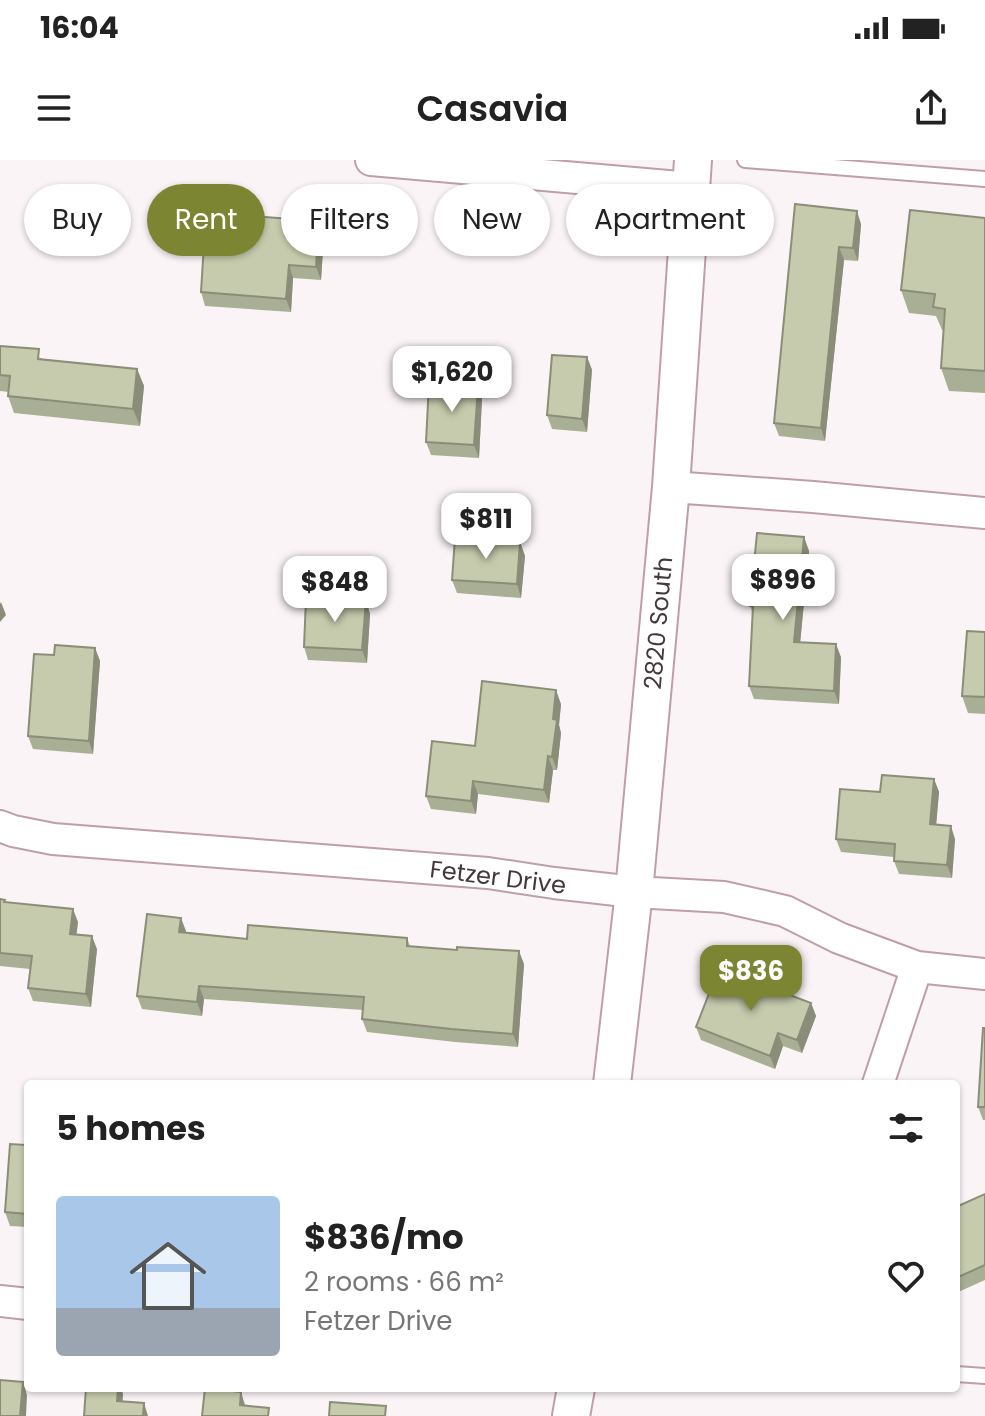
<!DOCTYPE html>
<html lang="en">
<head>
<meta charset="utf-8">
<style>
	:root { --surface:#fff; --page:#f6f6f6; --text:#222; --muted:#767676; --accent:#7c8531 }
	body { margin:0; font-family:Poppins,sans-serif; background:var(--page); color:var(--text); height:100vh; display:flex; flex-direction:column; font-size:30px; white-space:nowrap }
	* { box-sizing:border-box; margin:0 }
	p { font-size:26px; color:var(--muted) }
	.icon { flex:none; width:44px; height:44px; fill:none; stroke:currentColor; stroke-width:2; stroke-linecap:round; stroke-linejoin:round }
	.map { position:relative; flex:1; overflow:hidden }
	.details { position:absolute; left:24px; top:920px; width:936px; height:312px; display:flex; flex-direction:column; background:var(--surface); border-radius:8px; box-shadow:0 2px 6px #0004 }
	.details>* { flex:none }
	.banner { position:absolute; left:24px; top:24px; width:938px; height:72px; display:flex; gap:16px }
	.price { position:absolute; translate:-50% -68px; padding:0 18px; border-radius:16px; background:#fff; color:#222; font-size:26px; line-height:52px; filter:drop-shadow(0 2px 4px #0008) }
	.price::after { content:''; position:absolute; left:50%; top:48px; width:24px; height:18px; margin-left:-12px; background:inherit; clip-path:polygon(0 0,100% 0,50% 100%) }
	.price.on { background:var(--accent); color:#fff }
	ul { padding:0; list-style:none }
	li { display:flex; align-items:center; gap:24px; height:200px; padding:0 32px }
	li span { display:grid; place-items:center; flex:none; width:224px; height:160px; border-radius:8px; color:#555 }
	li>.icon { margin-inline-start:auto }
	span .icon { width:96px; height:96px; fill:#fffc; stroke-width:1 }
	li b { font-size:34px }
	h2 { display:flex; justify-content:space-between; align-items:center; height:96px; padding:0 32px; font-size:34px }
	.pill { padding:0 28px; border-radius:36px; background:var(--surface); box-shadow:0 2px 6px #0004; font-size:28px; line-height:72px }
	.pill.on { background:var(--accent); color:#fff }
	.status { display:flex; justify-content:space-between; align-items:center; height:56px; padding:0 40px; background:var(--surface); direction:ltr }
	.status svg { height:22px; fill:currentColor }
	header { display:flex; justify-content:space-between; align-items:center; height:104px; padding:0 32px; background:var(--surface); font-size:36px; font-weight:600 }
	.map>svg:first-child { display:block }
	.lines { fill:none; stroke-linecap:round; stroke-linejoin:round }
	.service-casing { stroke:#bf9eac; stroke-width:18 }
	.minor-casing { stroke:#bf9eac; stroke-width:34 }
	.tertiary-casing { stroke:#bf9eac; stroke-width:40 }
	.service { stroke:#fff; stroke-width:14 }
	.minor { stroke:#fff; stroke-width:30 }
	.tertiary { stroke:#fff; stroke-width:36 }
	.wall { fill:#a9af94 }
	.shaded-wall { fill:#8a8e78 }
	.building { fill:#c5cbac; stroke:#8a8e78; stroke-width:2 }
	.labels { text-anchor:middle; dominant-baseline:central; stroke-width:6; stroke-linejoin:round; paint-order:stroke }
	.street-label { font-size:24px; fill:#45383d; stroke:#fff }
</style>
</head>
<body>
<div class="status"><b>16:04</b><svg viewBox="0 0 49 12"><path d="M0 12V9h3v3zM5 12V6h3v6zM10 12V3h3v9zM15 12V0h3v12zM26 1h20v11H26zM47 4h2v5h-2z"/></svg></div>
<header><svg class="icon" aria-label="menu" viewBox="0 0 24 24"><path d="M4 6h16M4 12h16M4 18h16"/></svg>Casavia<svg class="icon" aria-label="share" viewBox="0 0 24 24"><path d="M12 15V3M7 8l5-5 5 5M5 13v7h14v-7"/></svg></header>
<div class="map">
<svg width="985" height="1256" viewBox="0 0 985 1256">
	<rect width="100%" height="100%" fill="#fbf4f7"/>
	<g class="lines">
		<defs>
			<path id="service" d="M745 0 985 19
				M956 1214 985 1216"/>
			<path id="minor" d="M371 0 691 28
				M671 327 813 337 985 353
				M0 666 13 671 53 679 488 713 554 723 634 732 724 737 785 751 839 778 917 807 985 814
				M878 924 917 807
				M0 1141 28 1144"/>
			<path id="tertiary" d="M612 924 634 732 671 327 693 0
				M571 1256 576 1228"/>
		</defs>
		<use href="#service" class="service-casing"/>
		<use href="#minor" class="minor-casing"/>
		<use href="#tertiary" class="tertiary-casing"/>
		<use href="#service" class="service"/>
		<use href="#minor" class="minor"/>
		<use href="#tertiary" class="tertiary"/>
	</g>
	<path class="wall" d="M795 44 861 64 858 101 844 100 825 281 779 276 774 263Z
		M985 58V233L949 231 941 208 944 170H942L936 156 909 153 901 130Z
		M250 71 324 74 321 120 293 118 291 152 205 146 201 132Z
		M0 186 13 187 43 199 137 209 144 226 140 266 14 253 8 236 9 232 0 231Z
		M587 197 592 210 587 272 552 269 547 255Z
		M482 239 479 298 431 295 426 282Z
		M804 377 809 391 800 482 841 497 839 544 754 539 749 526 753 453 750 446Z
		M520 382 525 396 521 438 457 433 452 420Z
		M366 441 370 454 367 503 308 500 304 487Z
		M985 472V554L968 553 962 536Z
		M95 488 100 501 93 594 33 589 28 576Z
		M561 544 559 565 561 573 557 610H553L549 643 478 634 476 654 431 649 426 636 475 586Z
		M934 619 939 632 936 665 955 679 952 718 899 714 894 701V697L841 692 836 679 880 632Z
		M0 739 6 743 78 762 76 774 97 789 91 847 33 841 28 828 30 809 0 806Z
		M186 771V772L247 779 407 778 410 786 524 804 518 887 455 882 367 872 362 859 363 850 204 839 202 856 142 849 137 836Z
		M811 843 816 856 802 893 783 886 775 909 701 880 696 867Z
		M985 868V960H983L978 947Z
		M28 960V1067L10 1066 5 1052 26 985Z
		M985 1034V1120L956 1133V1047Z"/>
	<path class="shaded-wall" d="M857 51 861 64 858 101 853 88Z
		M319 61 324 74 321 120 316 107Z
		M839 87 844 100 825 281 821 268Z
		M289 105 293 118 291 152 286 139Z
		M587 197 592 210 587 272 582 259Z
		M137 209 144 226 140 266 133 249Z
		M478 226 482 239 479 298 474 285Z
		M804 377 809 391 799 495 794 482Z
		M520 382 525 396 521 438 517 424Z
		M366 441 370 454 367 503 362 490Z
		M1 442 6 455 0 462V444Z
		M836 484 841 497 839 544 834 531Z
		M95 488 100 501 93 594 89 581Z
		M556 530 561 544 559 565 561 573 557 610 552 597 553 559Z
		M548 596 553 610 549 643 544 630Z
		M934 619 939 632 935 678 930 664Z
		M473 621 478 634 476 654 471 641Z
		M951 666 955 679 952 718 947 705Z
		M73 749 78 762 75 787 70 774Z
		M181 758 186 771 184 785 179 772Z
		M92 776 97 789 91 847 86 834Z
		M519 791 524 804 518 887 513 874Z
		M199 826 204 839 202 856 197 842Z
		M811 843 816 856 802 893 797 880Z
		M778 873 783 886 775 909 770 896Z
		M23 1222 27 1235 26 1256H20Z
		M118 1228H121L123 1234 122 1254 117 1241Z
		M241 1232 245 1245H240Z
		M144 1243 148 1256H143Z"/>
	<path class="building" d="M795 44 857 51 853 88 839 87 821 268 774 263Z
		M910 50 985 58V211L941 208 945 149 933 147 935 134 901 130Z
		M250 56 319 61 316 107 289 105 286 139 201 132 205 68 250 71Z
		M0 186 39 189 38 199 137 209 133 249 8 236 10 216 0 215Z
		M552 195 587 197 582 259 547 255Z
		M429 223 478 226 474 285 426 282Z
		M757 373 804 377 794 482 836 484 834 531 749 526 753 446H750Z
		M455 378 520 382 517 424 452 420Z
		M306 438 366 441 362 490 304 487Z
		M967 471 985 472V537L962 536Z
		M55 485 95 488 89 581 28 576 34 494 54 495Z
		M482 521 556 530 553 559 557 560 552 597 548 596 544 630 473 621 471 641 426 636 432 581 475 586Z
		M882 615 934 619 930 664 951 666 947 705 894 701 895 684 836 679 840 629 880 632Z
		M0 739 5 740 4 742 73 749 70 774 92 776 86 834 28 828 32 796 0 793Z
		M147 754 181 758 179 772 247 779 248 765 407 778V786L457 790V787L519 791 513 874 451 869 362 859 364 837 199 826 197 842 137 836Z
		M719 808 811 843 797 880 778 873 770 896 696 867Z
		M983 868H985V947H978Z
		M28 960V1054L5 1052 10 984 26 985Z
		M985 1034V1105L956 1118V1047Z
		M0 1220 23 1222 20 1256H0Z
		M86 1228H118L117 1241 144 1243 143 1256H84Z
		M205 1228 241 1232 240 1245 269 1248 268 1256H202Z
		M330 1242 386 1246 385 1256H329Z"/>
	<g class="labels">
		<g class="street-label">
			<text transform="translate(658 463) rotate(-85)">2820 South</text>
			<text transform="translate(498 717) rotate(7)">Fetzer Drive</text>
		</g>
	</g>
</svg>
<b class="price" style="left:452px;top:254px">$1,620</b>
<b class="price" style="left:486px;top:401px">$811</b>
<b class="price" style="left:783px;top:462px">$896</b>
<b class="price" style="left:335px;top:464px">$848</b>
<b class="price on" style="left:751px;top:853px">$836</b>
<div class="banner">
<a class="pill">Buy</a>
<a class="pill on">Rent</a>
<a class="pill">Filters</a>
<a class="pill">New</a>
<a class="pill">Apartment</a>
</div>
<section class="details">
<h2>5 homes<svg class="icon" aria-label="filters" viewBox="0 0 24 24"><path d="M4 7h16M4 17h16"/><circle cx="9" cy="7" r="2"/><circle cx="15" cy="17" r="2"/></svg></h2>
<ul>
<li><span style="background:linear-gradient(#a9c7e8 70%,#9aa5b1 0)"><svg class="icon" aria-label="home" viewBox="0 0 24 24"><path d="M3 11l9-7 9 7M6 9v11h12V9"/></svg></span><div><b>$836/mo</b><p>2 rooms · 66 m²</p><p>Fetzer Drive</p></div><svg class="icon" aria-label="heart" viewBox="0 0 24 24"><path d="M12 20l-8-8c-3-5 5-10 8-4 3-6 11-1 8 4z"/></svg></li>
</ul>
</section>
</div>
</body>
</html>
